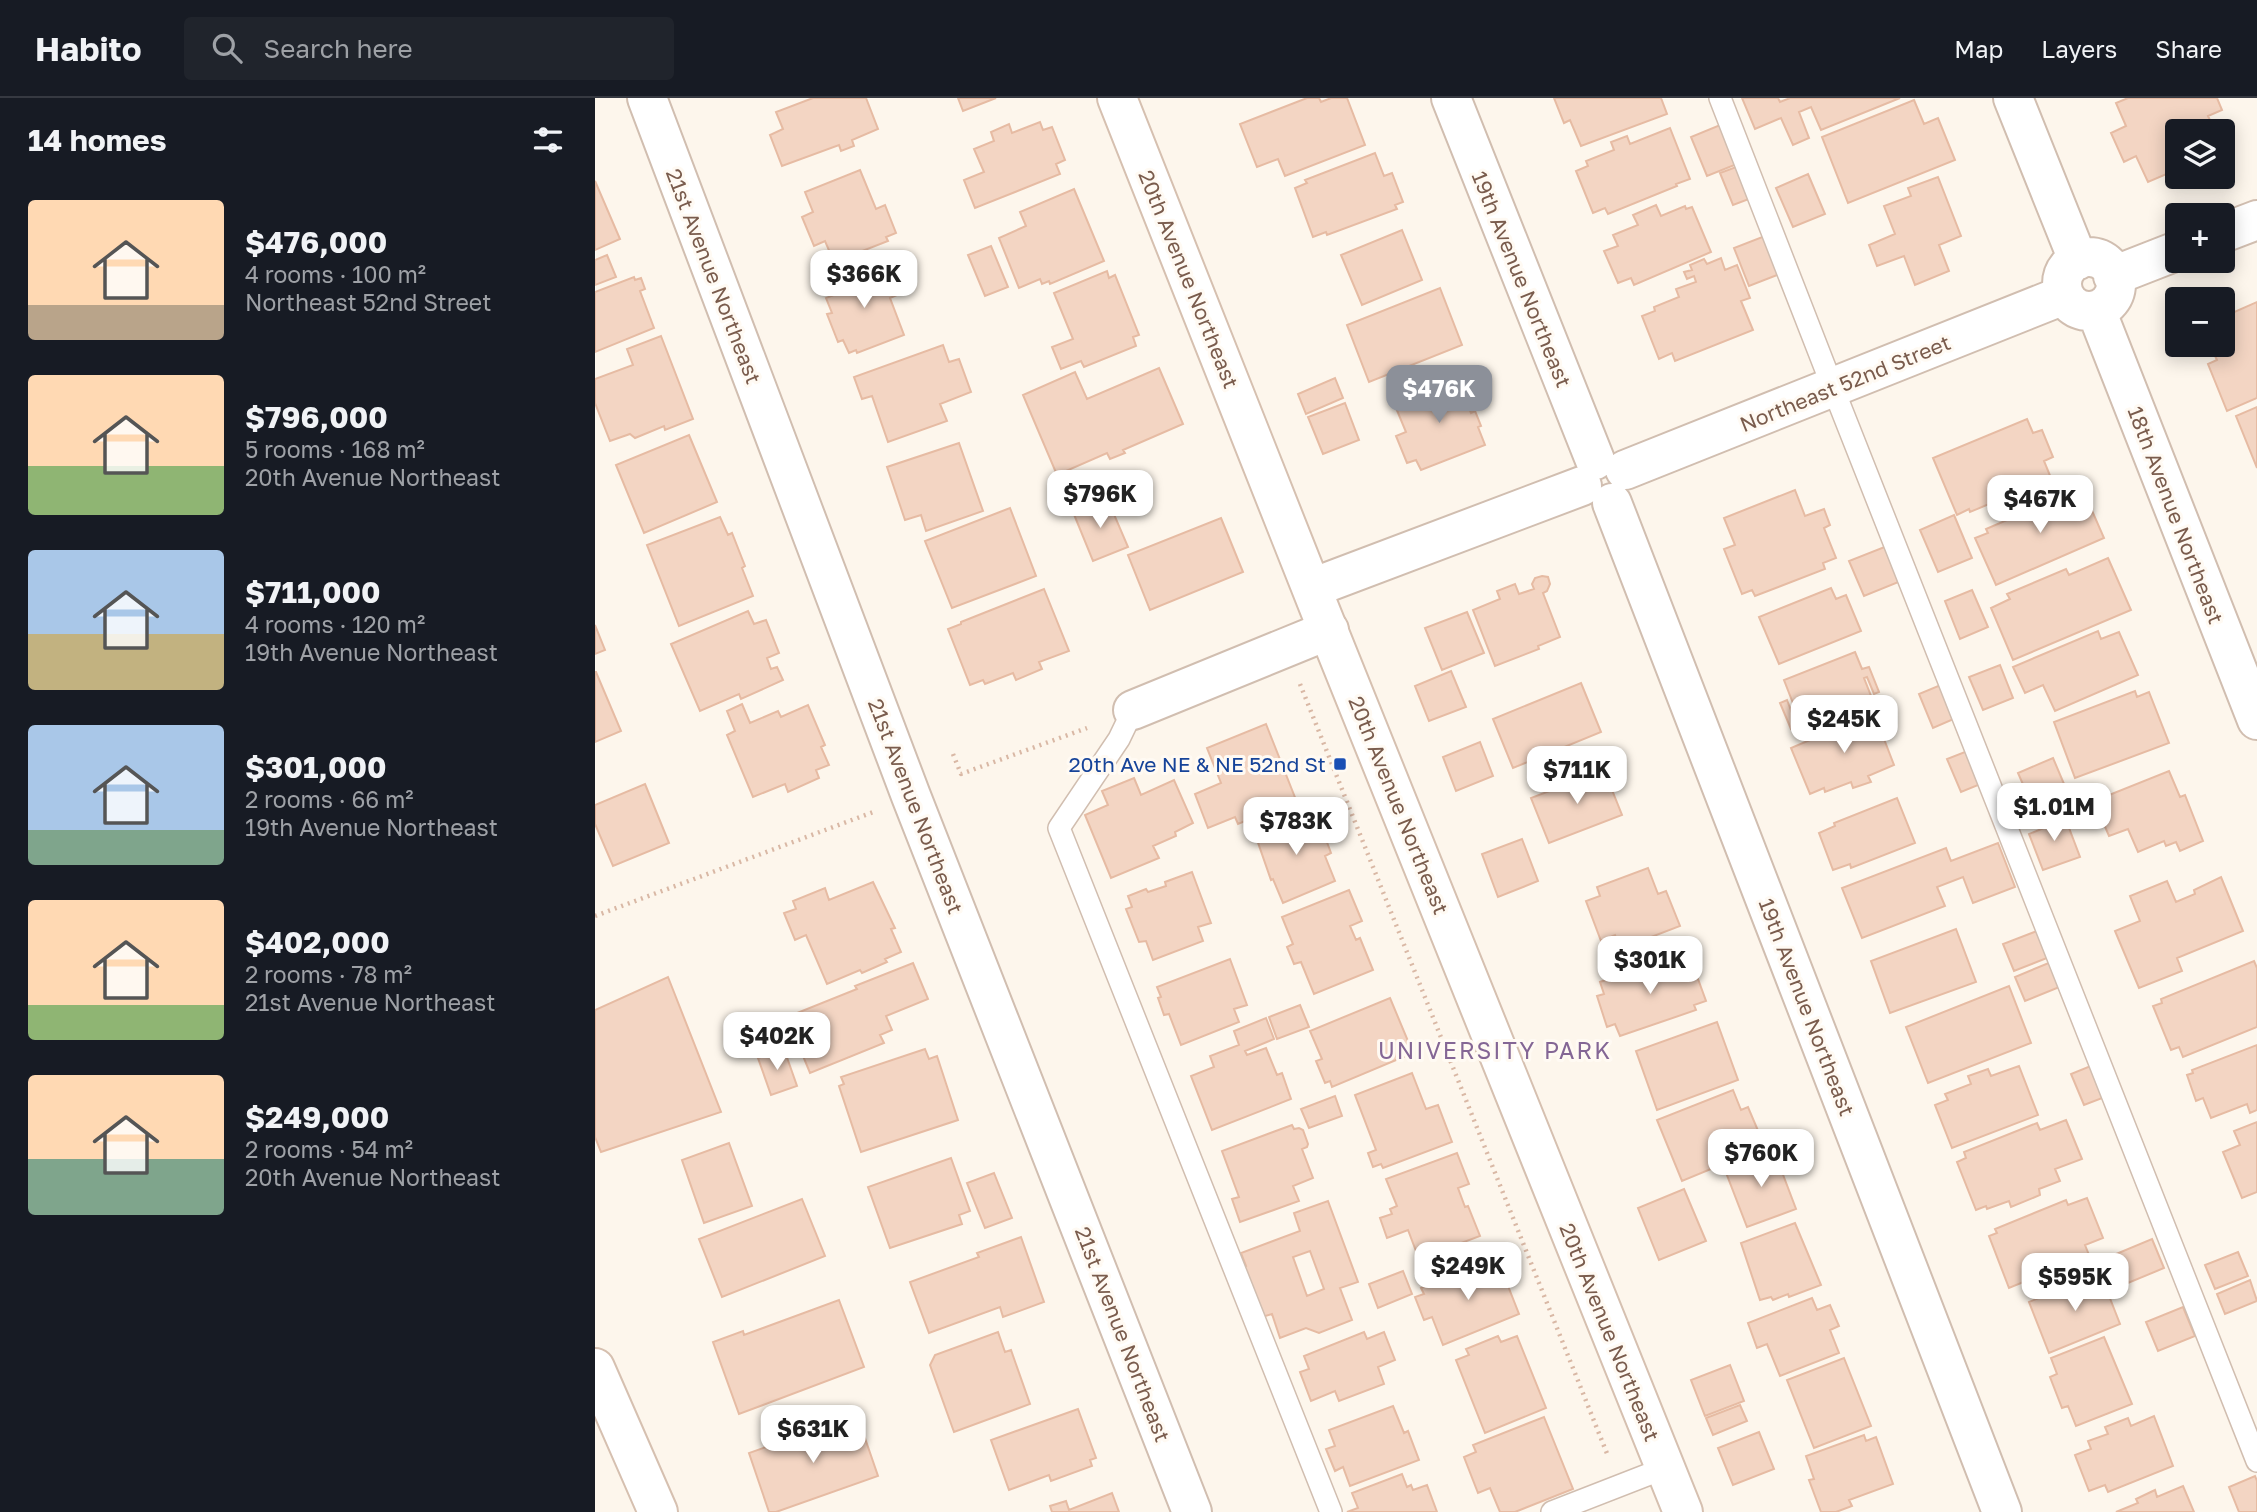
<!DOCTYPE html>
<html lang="en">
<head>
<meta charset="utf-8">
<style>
	:root { --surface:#171b24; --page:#20242c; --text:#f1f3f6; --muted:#9ea1a6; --line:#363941; --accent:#8c9099 }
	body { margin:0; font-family:"Golos Text",sans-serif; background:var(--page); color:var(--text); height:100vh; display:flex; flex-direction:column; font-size:26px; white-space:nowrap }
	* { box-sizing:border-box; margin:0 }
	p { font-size:23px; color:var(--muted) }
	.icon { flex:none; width:38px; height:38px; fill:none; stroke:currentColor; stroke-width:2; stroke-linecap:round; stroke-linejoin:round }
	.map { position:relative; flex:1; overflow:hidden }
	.drawer { display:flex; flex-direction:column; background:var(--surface); width:595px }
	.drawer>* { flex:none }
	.tools { position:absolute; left:1570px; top:21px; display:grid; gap:14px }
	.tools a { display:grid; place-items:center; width:70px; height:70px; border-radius:7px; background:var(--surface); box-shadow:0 4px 18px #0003; font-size:35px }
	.price { position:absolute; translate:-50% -60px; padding:0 16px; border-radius:14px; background:#fff; color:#222; font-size:23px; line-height:46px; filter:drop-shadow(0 2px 4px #0008) }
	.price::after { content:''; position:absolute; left:50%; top:42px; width:21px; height:16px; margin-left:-10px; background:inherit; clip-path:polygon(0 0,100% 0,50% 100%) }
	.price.on { background:var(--accent); color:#fff }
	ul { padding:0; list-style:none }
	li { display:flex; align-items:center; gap:21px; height:175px; padding:0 28px }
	li span { display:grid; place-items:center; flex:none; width:196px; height:140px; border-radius:7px; color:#555 }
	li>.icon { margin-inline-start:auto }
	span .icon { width:84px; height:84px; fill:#fffc; stroke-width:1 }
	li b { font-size:30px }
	h2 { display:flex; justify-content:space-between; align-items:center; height:84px; padding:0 28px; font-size:30px }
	header { display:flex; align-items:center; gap:42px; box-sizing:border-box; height:98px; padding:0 35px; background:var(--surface); border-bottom:2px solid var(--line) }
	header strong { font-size:33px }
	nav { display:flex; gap:38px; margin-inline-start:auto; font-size:24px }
	.search { width:490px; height:63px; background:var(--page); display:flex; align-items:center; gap:18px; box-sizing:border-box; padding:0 24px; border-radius:7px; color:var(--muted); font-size:26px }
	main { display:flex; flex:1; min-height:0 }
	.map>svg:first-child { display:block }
	.building { fill:#f3d5c3; stroke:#e6bba3; stroke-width:2; fill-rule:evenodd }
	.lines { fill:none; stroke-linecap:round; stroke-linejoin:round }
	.lane-casing { stroke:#d1beb0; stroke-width:24 }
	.street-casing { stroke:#d1beb0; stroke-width:42 }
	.secondary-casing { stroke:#d6c0b0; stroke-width:42 }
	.path { stroke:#d9b8a5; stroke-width:4.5; stroke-dasharray:2 5; stroke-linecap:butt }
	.lane { stroke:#fff; stroke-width:21 }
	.street { stroke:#fff; stroke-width:38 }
	.secondary { stroke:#fff; stroke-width:38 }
	.transit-dot { fill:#1a4fb4; stroke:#fffaf3; stroke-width:2.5 }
	.labels { text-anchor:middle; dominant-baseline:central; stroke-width:6; stroke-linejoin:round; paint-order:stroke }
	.street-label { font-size:21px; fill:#7a5c4d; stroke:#fffaf3 }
	.transit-label { font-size:21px; fill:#164399; stroke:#fffaf3; text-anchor:end }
	.neighbourhood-label { font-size:23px; letter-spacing:2px; fill:#846695; stroke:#fffaf3 }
</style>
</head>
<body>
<header>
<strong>Habito</strong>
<div class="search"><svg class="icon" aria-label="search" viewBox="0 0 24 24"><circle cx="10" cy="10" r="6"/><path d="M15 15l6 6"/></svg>Search here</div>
<nav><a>Map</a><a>Layers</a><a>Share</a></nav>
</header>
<main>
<section class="drawer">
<h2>14 homes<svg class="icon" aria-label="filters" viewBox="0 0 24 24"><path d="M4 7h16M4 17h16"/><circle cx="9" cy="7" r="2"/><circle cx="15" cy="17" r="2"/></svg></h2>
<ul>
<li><span style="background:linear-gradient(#ffd9b3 75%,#b9a48a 0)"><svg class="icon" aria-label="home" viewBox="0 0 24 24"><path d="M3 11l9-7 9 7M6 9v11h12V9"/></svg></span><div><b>$476,000</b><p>4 rooms · 100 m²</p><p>Northeast 52nd Street</p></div></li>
<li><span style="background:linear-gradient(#ffd9b3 65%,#8fb573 0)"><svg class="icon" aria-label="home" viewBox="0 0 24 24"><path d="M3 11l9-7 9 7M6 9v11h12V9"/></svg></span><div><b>$796,000</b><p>5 rooms · 168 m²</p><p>20th Avenue Northeast</p></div></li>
<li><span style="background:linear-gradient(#a9c7e8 60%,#c2b280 0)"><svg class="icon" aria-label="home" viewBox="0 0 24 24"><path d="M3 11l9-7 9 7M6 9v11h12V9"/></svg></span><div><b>$711,000</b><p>4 rooms · 120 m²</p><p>19th Avenue Northeast</p></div></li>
<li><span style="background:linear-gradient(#a9c7e8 75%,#7fa58c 0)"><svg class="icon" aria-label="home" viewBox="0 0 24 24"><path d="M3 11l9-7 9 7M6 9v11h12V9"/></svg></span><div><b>$301,000</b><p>2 rooms · 66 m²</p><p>19th Avenue Northeast</p></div></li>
<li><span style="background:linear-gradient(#ffd9b3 75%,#8fb573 0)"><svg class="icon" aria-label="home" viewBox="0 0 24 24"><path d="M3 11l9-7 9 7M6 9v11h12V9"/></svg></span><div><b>$402,000</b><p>2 rooms · 78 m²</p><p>21st Avenue Northeast</p></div></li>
<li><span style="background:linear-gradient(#ffd9b3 60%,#7fa58c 0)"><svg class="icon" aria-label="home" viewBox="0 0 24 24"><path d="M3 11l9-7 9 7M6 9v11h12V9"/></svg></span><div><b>$249,000</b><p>2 rooms · 54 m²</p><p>20th Avenue Northeast</p></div></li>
</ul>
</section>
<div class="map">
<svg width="1662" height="1414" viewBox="0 0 1662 1414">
	<rect width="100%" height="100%" fill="#fdf6ec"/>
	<path class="building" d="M218 0H271L283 31 257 42 259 48 246 53 244 47 187 68 175 37 188 31 181 14Z
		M363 0H401L368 13Z
		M712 0H724L726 4 736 0H752L770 47 690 78 683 61 662 69 645 26Z
		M959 0H1066L1072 16 986 48 975 22 969 25Z
		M1147 0H1183L1185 4 1195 0H1305L1226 32 1216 9 1204 14 1214 40 1198 47 1186 20 1160 31Z
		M1533 0H1622L1627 12 1613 18 1619 31 1613 33H1582V79H1606L1582 89 1576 74 1553 84 1541 58 1529 64 1516 35 1531 28 1521 5Z
		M1319 2 1329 26 1343 20 1360 62 1253 105 1227 39Z
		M445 24 448 32 457 29 470 62 461 66 465 76 380 110 369 82 389 74 379 51 399 43 396 34 414 26 417 35Z
		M1130 25 1147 64 1112 78 1096 39Z
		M1075 30 1095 81 1081 86 1082 88 1013 116 1010 110 998 115 981 73 993 68 991 63 1019 52 1016 44 1032 38 1035 46Z
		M780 55 789 78 797 75 808 104 800 107 802 111 732 137 731 134 718 139 700 90 712 85 710 82Z
		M1149 66 1162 98 1138 107 1125 75Z
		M265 72 281 111 290 107 301 135 291 139 293 143 239 164 230 143 219 148 207 119 218 114 210 94Z
		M1213 76 1230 116 1198 129 1181 90Z
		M1343 79 1366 138 1344 147 1354 173 1320 187 1309 158 1282 168 1274 147 1300 136 1289 108 1316 98 1313 90Z
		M0 83 25 141 0 152Z
		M479 91 509 163 455 186 454 183 447 186 445 181 424 190 404 140 431 128 425 114Z
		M1061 107 1066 118 1090 108 1091 111 1097 109 1116 154 1039 187 1036 180 1023 185 1009 153 1023 148 1018 137 1043 127 1038 117Z
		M807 132 827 182 767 207 746 157Z
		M1175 136 1190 174 1154 188 1139 150Z
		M396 148 413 189 390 198 373 157Z
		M12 157 21 179 0 187V162Z
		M1126 160 1130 172 1142 167 1155 200 1146 203 1158 232 1080 263 1077 255 1064 261 1047 218 1060 213 1059 209 1084 199 1081 191 1101 184 1099 178 1092 181 1089 174 1097 172 1095 167 1109 161 1112 166Z
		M276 167 281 177 292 173 302 197 295 200 309 237 262 255 261 252 254 255 248 242 243 244 232 216 237 215 231 200 239 197 238 194 249 190 244 179Z
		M512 173 514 180 520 177 544 237 538 239 541 248 489 269 486 263 466 271 457 249 478 241 459 195Z
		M39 179 40 182 46 180 50 191 45 193 59 230 0 254V194Z
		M845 190 867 247 774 284 752 227Z
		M1662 204V300L1632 313 1613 266 1622 262 1615 247H1628V219Z
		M66 238 98 321 70 332 69 328 40 340 35 336 15 343 0 305V281L38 267 32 251Z
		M348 247 354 264 364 261 376 294 345 306 352 323 293 344 277 298 267 301 259 279Z
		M564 270 588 326 528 352 530 355 515 361 512 355 462 377 428 297 480 274 492 301Z
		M860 273 876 315 880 313 886 328 883 329 890 347 826 372 821 362 812 365 801 338 811 334 801 310 835 297 832 288 841 284 840 281Z
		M740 280 748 300 711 316 703 296Z
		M750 305 764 342 728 356 713 319Z
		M1662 309V370L1641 318Z
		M1432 321 1438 335 1447 332 1458 359 1449 363 1456 380 1375 414 1374 411 1362 417 1338 360Z
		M94 337 122 404 49 435 21 367Z
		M364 345 388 413 331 433 326 417 310 422 292 369Z
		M1484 383 1509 440 1401 487 1380 440 1393 435 1391 431 1447 407 1448 410 1467 403 1462 392Z
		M1200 392 1210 418 1229 411 1235 427 1229 430 1241 460 1228 465 1230 471 1160 498 1157 492 1147 496 1129 451 1140 447 1129 420Z
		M512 400 533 449 498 463 478 414Z
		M415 410 441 478 357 510 330 443Z
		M1359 417 1377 460 1343 474 1325 432Z
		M125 419 133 437 137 435 150 468 147 470 158 498 84 528 52 447Z
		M626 420 648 474 555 512 533 457Z
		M1292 448 1306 483 1269 498 1254 463Z
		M1513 460 1536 512 1418 562 1396 510 1415 501 1412 496 1471 471 1474 477Z
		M947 478 953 479 955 486 952 493 948 495 965 539 943 548 944 551 900 568 878 512 905 501 902 493 920 486 924 496 939 491 937 486 940 480Z
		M1236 490 1241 501 1251 497 1266 533 1184 566 1164 519Z
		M449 491 474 553 444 564 447 571 421 582 418 575 390 586 388 582 375 587 353 531 366 526V524Z
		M1377 492 1393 529 1365 541 1350 503Z
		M153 513 159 526 171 522 184 555 172 560 176 571 182 569 188 582 146 601 144 596 105 613 76 546Z
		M872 514 889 555 847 572 830 530Z
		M0 527 10 552 0 556Z
		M1503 533 1506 541 1524 534 1543 577 1460 613 1448 587 1430 595 1418 569Z
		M1260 554 1267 571 1274 569 1284 594 1279 596 1272 579 1269 580 1280 608 1210 635 1207 628 1196 631 1185 605 1192 602 1197 615 1201 613 1189 582Z
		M1405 567 1418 600 1388 612 1374 579Z
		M856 573 871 609 834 623 820 588Z
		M0 574H1L26 633 0 644Z
		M986 585 1006 634 918 670 898 621Z
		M1348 586 1361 620 1338 630 1324 596Z
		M1540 593 1542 599 1554 594 1574 645 1480 680 1459 624Z
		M147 606 155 625 183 613 186 619 213 607 230 647 226 649 234 667 221 672 224 680 193 694 190 686 158 699 132 637 140 633 132 613Z
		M1279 615 1299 667 1273 678 1276 684 1258 690 1256 684 1230 694 1229 690 1215 696 1196 650 1234 634 1232 629 1254 620 1256 625Z
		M671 626 701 702 643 726 640 719 613 730 600 696 626 685 612 650Z
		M885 644 898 678 861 693 848 659Z
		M1375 652 1388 685 1366 694 1352 661Z
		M1458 660 1472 693 1437 707 1423 675Z
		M1009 672 1027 717 954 745 936 700Z
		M1574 673 1585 699 1590 697 1608 743 1585 753 1581 744 1571 748 1569 743 1543 754 1533 731 1514 738 1499 703Z
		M539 680 546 697 579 682 598 725 580 734 581 738 558 748 564 760 516 780 490 717 513 707 507 693Z
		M50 686 74 745 18 768 0 726V707Z
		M1302 700 1320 745 1256 770 1255 766 1238 772 1224 735 1240 728 1239 725Z
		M713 714 721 733 727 731 736 755 730 758 740 783 688 805 678 781 676 782 660 736Z
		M1463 717 1466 724 1471 722 1485 759 1448 772 1434 736 1449 730 1446 723Z
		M927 741 943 783 903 799 887 756Z
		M1403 745 1420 789 1378 805 1368 779 1342 789 1350 808 1267 840 1247 790 1351 750 1356 763Z
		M1053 770 1063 796 1071 793 1085 828 1025 851 1020 837 1006 843 991 803 1005 798 1002 789Z
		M597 774 616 825 603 829 608 843 558 862 551 843 544 844 531 811 537 809 533 798 551 791 553 794 571 788 570 784Z
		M1626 779 1648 833 1582 860 1587 873 1544 890 1520 833 1545 823 1535 798 1572 783 1581 804 1600 796 1599 792Z
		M278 784 300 830 296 831 306 854 290 861 292 864 267 875 265 872 232 886 211 837 200 842 189 815 201 811 198 803 230 790 234 802Z
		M754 792 767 823 755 828 761 842 765 840 778 872 719 896 706 864 699 866 692 849 698 846 687 819Z
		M1361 831 1381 884 1295 915 1276 863Z
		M1442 833 1452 860 1419 873 1408 846Z
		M1095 859 1111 903 1099 907 1101 912 1025 938 1020 926 1012 929 1002 898 1009 896 1005 884 1055 867 1057 873Z
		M635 861 652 907 639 911 644 924 586 947 574 916 569 917 563 900 566 899 562 889Z
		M1659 863 1662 870V929L1588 959 1584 949 1576 952 1558 908 1567 905 1566 901Z
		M1456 864 1467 888 1430 903 1420 879Z
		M318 865 333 901 291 918 297 932 285 937 289 945 215 975 192 919 262 891 260 888Z
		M73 879 126 1014 6 1054 0 1039V912Z
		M1414 888 1436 945 1333 985 1311 929Z
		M795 900 818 955 737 989 735 983 730 985 721 963 727 961 715 933Z
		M705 907 714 929 682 941 674 919Z
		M671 920 679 941 650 953 652 957 671 950 682 977 687 975 696 1001 617 1032 596 978 619 969 615 958 644 947 639 933Z
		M1122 924 1143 982 1062 1012 1041 953Z
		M1662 947V1012L1655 1015 1652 1006 1616 1020 1608 1000 1601 1003 1592 977 1598 975 1597 972Z
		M189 951 202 988 176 997 163 960Z
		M330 951 334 961 342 958 363 1022 266 1054 244 988 249 986 246 979Z
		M1498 967 1510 999 1489 1007 1476 976Z
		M1424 968 1443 1017 1357 1050 1340 1007 1353 1002 1350 996 1376 986 1373 978 1393 971 1396 978Z
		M817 975 831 1011 843 1007 857 1044 788 1070 786 1066 778 1069 773 1055 781 1052 760 997Z
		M1138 992 1146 1012 1153 1009 1164 1035 1156 1038 1162 1052 1087 1083 1062 1022Z
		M740 998 747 1018 714 1030 706 1011Z
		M1471 1022 1487 1061 1460 1071 1465 1083 1444 1091 1445 1097 1416 1109 1414 1103 1392 1111 1391 1108 1381 1112 1362 1064 1371 1060 1369 1054 1442 1025 1445 1032Z
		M1662 1024V1094L1647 1100 1628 1054 1645 1047 1639 1033Z
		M697 1027 699 1031 704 1030 708 1032 713 1046 712 1049 707 1051 718 1080 698 1088 704 1103 645 1124 637 1101 644 1099 627 1053Z
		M134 1045 157 1108 109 1125 87 1062Z
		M1179 1053 1201 1111 1152 1129 1130 1072Z
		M862 1055 874 1086 863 1090 870 1109 873 1108 885 1138 824 1161 813 1132 792 1140 785 1120 797 1116 795 1111 802 1108 791 1081Z
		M356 1060 375 1113 364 1117 367 1126 295 1150 273 1089Z
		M399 1075 417 1120 390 1130 372 1085Z
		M1089 1091 1111 1143 1064 1162 1043 1110Z
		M1492 1100 1508 1140 1490 1147 1494 1157 1414 1190 1394 1138 1402 1135 1400 1131 1471 1102 1473 1107Z
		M207 1101 230 1158 127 1199 104 1141Z
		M733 1103 763 1184 745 1190 757 1222 724 1235 711 1230 685 1240 677 1216 667 1219 649 1169 651 1168 646 1155 705 1133 699 1115ZM715 1153 729 1191 712 1198 698 1159Z
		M1200 1125 1226 1187 1194 1199 1193 1196 1178 1202 1176 1199 1165 1202 1146 1145Z
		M426 1139 449 1204 408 1219 405 1209 334 1235 315 1184 384 1159 382 1155Z
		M1557 1141 1569 1170 1533 1185 1521 1156Z
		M1643 1154 1653 1178 1620 1191 1610 1167Z
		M902 1160 924 1216 848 1247 837 1219 829 1222 820 1199 829 1196 826 1190Z
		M808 1173 817 1196 783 1210 774 1186Z
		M1505 1175 1525 1226 1454 1255 1434 1204Z
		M1655 1182 1662 1203 1630 1216 1622 1196Z
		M1217 1200 1222 1212 1235 1207 1244 1228 1235 1232 1244 1255 1185 1278 1172 1246 1162 1250 1153 1225Z
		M244 1202 269 1269 144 1316 118 1244 148 1233 149 1237Z
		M1588 1209 1600 1238 1563 1253 1551 1224Z
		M403 1234 410 1254 416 1252 435 1306 359 1334 335 1267 340 1257Z
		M769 1234 772 1241 789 1234 800 1262 783 1269 789 1286 744 1303 740 1293 716 1303 705 1274 714 1271 709 1258Z
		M903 1238 906 1244 922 1238 951 1310 890 1335 861 1262 874 1257 871 1251Z
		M1509 1239 1537 1306 1481 1328 1473 1308 1467 1310 1455 1279 1462 1276 1456 1260Z
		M1249 1260 1276 1328 1219 1350 1192 1282Z
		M1135 1267 1149 1303 1110 1318 1096 1282Z
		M1145 1307 1152 1323 1118 1337 1111 1320Z
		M798 1308 809 1335 813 1333 824 1362 755 1388 748 1369 740 1373 731 1351 740 1348 734 1332Z
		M483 1311 501 1360 495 1362 497 1368 456 1383 454 1377 414 1392 396 1342Z
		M262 1317 283 1378 181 1414H174L154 1355Z
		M1559 1318 1578 1368 1513 1394 1510 1387 1494 1393 1480 1357 1496 1351 1493 1343 1513 1336 1510 1329 1533 1320 1536 1328Z
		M949 1319 978 1391 920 1414H905L895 1390 883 1395 869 1359 881 1354 878 1347Z
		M1164 1334 1179 1371 1138 1387 1123 1350Z
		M1269 1337 1271 1343 1281 1339 1298 1386 1254 1402 1257 1408 1241 1414H1226L1214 1382 1219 1381 1211 1358Z
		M807 1376 812 1389 816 1387 818 1392 832 1387 842 1414H752L763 1410 757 1395Z
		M1660 1378 1662 1383V1414H1644L1634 1389Z
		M1588 1388 1599 1414H1521L1543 1405 1541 1401 1560 1392 1562 1399Z
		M517 1395 524 1414H457L455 1408 471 1403 474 1412Z"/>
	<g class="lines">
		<defs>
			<path id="lane" d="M1125 0 1238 290 1662 1363
				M538 612 524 641 464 730 736 1414
				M957 1414 1070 1370"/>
			<path id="street" d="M52 0 316 698 597 1414
				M856 0 1000 362
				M1418 0 1483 162
				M1628 135 1662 122
				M1467 186a27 27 0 1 1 54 0a27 27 0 1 1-54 0Z
				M1518 178 1582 153
				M1501 212 1662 622
				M1030 372 1469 197
				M1017 405 1407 1414
				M717 490 987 388
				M538 612 734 532"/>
			<path id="secondary" d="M522 0 727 517 1088 1414
				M0 1270 63 1414"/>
		</defs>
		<use href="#lane" class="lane-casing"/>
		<use href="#street" class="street-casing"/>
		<use href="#secondary" class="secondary-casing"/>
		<path class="path" d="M705 586 1013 1358
			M358 656 366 676 492 630
			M0 818 281 713"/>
		<use href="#lane" class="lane"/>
		<use href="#street" class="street"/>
		<use href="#secondary" class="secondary"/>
	</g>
	<rect class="transit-dot" x="738" y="659" width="14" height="14" rx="3.5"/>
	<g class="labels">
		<g class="street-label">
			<text transform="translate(119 178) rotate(69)">21st Avenue Northeast</text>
			<text transform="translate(594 181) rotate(68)">20th Avenue Northeast</text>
			<text transform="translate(927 181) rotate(68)">19th Avenue Northeast</text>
			<text transform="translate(1250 285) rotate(-22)">Northeast 52nd Street</text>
			<text transform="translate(1581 417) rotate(69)">18th Avenue Northeast</text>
			<text transform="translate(804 707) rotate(68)">20th Avenue Northeast</text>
			<text transform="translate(321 708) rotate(69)">21st Avenue Northeast</text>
			<text transform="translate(1212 909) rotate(69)">19th Avenue Northeast</text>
			<text transform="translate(1015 1234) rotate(68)">20th Avenue Northeast</text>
			<text transform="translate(528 1236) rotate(69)">21st Avenue Northeast</text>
		</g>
		<g class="transit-label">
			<text x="731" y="666">20th Ave NE &amp; NE 52nd St</text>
		</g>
		<g class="neighbourhood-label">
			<text x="900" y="952">UNIVERSITY PARK</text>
		</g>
	</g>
</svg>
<div class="tools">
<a><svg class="icon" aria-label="layers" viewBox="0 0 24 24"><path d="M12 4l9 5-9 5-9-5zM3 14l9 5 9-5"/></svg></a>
<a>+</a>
<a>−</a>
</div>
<b class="price" style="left:269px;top:212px">$366K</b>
<b class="price on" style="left:844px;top:327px">$476K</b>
<b class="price" style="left:505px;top:432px">$796K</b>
<b class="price" style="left:1445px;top:437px">$467K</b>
<b class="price" style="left:1249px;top:657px">$245K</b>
<b class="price" style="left:982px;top:708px">$711K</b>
<b class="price" style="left:1459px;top:745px">$1.01M</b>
<b class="price" style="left:701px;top:759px">$783K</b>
<b class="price" style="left:1055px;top:898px">$301K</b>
<b class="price" style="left:182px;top:974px">$402K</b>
<b class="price" style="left:1166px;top:1091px">$760K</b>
<b class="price" style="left:873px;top:1204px">$249K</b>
<b class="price" style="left:1480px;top:1215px">$595K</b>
<b class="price" style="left:218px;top:1367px">$631K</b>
</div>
</main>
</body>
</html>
